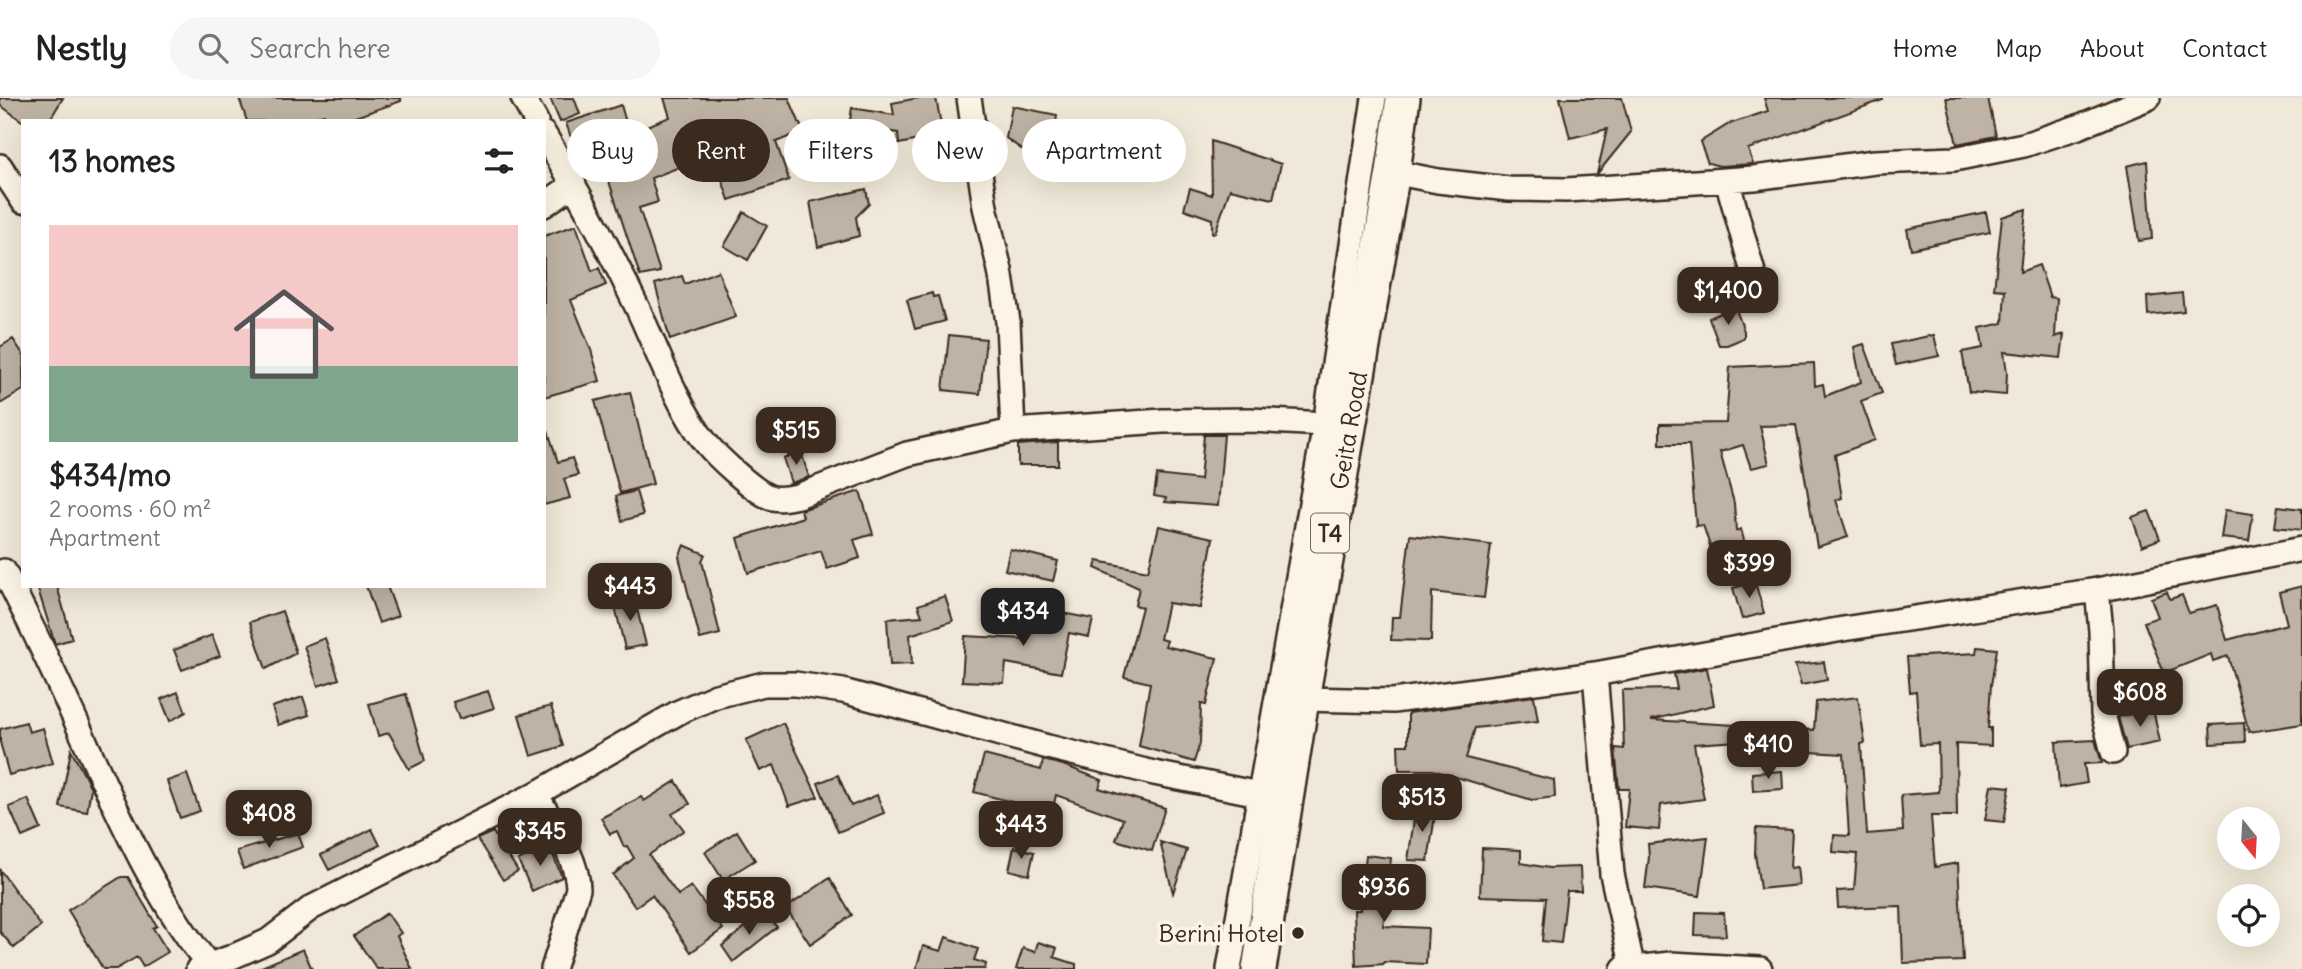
<!DOCTYPE html>
<html lang="en">
<head>
<meta charset="utf-8">
<style>
	:root { --surface:#fff; --page:#f6f6f6; --text:#222; --muted:#767676; --line:#e0e0e0; --accent:#3b2a1e }
	body { margin:0; font-family:Delius,sans-serif; background:var(--page); color:var(--text); height:100vh; display:flex; flex-direction:column; font-size:26px; white-space:nowrap }
	* { box-sizing:border-box; margin:0 }
	p { font-size:23px; color:var(--muted) }
	.icon { flex:none; width:38px; height:38px; fill:none; stroke:currentColor; stroke-width:2; stroke-linecap:round; stroke-linejoin:round }
	.map { position:relative; flex:1; overflow:hidden }
	.details { position:absolute; left:21px; top:21px; width:525px; height:469px; display:flex; flex-direction:column; background:var(--surface); border-radius:0px; box-shadow:0 7px 28px #0002 }
	.details>* { flex:none }
	.hud { position:absolute; left:567px; top:21px; width:665px; height:63px; display:flex; gap:14px }
	.needle { width:46px; rotate:162deg }
	.controls { position:absolute; left:2217px; top:709px; display:grid; gap:14px }
	.controls a { display:grid; place-items:center; width:63px; height:63px; border-radius:50%; background:var(--surface); box-shadow:0 7px 28px #0002; font-size:35px }
	.price { position:absolute; translate:-50% -60px; padding:0 16px; border-radius:14px; background:var(--accent); color:#fff; font-size:23px; line-height:46px; filter:drop-shadow(0 2px 4px #0008) }
	.price::after { content:''; position:absolute; left:50%; top:42px; width:21px; height:16px; margin-left:-10px; background:inherit; clip-path:polygon(0 0,100% 0,50% 100%) }
	.price.current { background:#222; color:#fff }
	ul { padding:0; list-style:none }
	li { display:grid; align-content:center; gap:14px; height:371px; padding:0 28px }
	li span { display:grid; place-items:center; height:217px; border-radius:0px; color:#555 }
	li>.icon { margin-inline-start:auto }
	span .icon { width:126px; height:126px; fill:#fffc; stroke-width:1 }
	li b { font-size:30px }
	h2 { display:flex; justify-content:space-between; align-items:center; height:84px; padding:0 28px; font-size:30px }
	.pill { padding:0 24px; border-radius:32px; background:var(--surface); box-shadow:0 7px 28px #0002; font-size:24px; line-height:63px }
	.pill.current { background:var(--accent); color:#fff }
	header { display:flex; align-items:center; gap:42px; box-sizing:border-box; height:98px; padding:0 35px; background:var(--surface); border-bottom:2px solid var(--line) }
	header strong { font-size:33px }
	nav { display:flex; gap:38px; margin-inline-start:auto; font-size:24px }
	.search { width:490px; height:63px; background:var(--page); display:flex; align-items:center; gap:18px; box-sizing:border-box; padding:0 24px; border-radius:38px; color:var(--muted); font-size:26px }
	.map>svg:first-child { display:block }
	.building { fill:#beb3a4; stroke:#3b2a1e; stroke-width:2 }
	.lines { fill:none; stroke-linecap:round; stroke-linejoin:round }
	.minor-casing { stroke:#3b2a1e; stroke-width:28 }
	.highway-casing { stroke:#3b2a1e; stroke-width:38 }
	.minor { stroke:#fcf5e5; stroke-width:23 }
	.highway { stroke:#fcf5e5; stroke-width:33 }
	.poi-dot { fill:#3b2a1e; stroke:#fcf5e5; stroke-width:2.5 }
	.labels { text-anchor:middle; dominant-baseline:central; stroke-width:7; stroke-linejoin:round; paint-order:stroke }
	.shield { fill:#fcf5e5; stroke:#75675a; stroke-width:2 }
	.shield-label { font-size:23px; font-weight:bold; fill:#3b2a1e }
	.street-label { font-size:24px; fill:#3b2a1e; stroke:#fcf5e5 }
	.poi-label { font-size:24px; fill:#3b2a1e; stroke:#fcf5e5; text-anchor:end }
</style>
</head>
<body>
<header>
<strong>Nestly</strong>
<div class="search"><svg class="icon" aria-label="search" viewBox="0 0 24 24"><circle cx="10" cy="10" r="6"/><path d="M15 15l6 6"/></svg>Search here</div>
<nav><a>Home</a><a>Map</a><a>About</a><a>Contact</a></nav>
</header>
<div class="map">
<svg width="2302" height="871" viewBox="0 0 2302 871">
	<rect width="100%" height="100%" fill="#f0e9d9"/>
	<filter id="ink" filterUnits="userSpaceOnUse"><feTurbulence type="fractalNoise" baseFrequency=".0143" numOctaves="2"/><feDisplacementMap in="SourceGraphic" scale="14" xChannelSelector="R" yChannelSelector="G"/><feConvolveMatrix kernelMatrix="1 2 1 2 8 2 1 2 1" color-interpolation-filters="sRGB"/></filter>
	<g filter="url(#ink)">
		<path class="building" d="M0 0H63L49 23H22L0 7Z
			M239 0H401V3L344 23H327L324 16 304 23H247Z
			M550 0H574L580 16 560 24Z
			M664 0H789L803 33 776 44 789 82 729 102 713 56 651 80 658 104 639 110 660 174 640 178 599 53 578 60 566 25 621 7 629 35 670 19Z
			M918 0H936L943 37 899 46 898 35 849 28 852 10 894 17 892 5Z
			M1560 0H1622L1631 34 1597 76 1607 31 1570 40Z
			M1764 0H1882L1883 2 1748 51 1753 66 1720 68 1708 65 1700 44 1729 26 1768 13Z
			M1946 0H1988L1996 38 1957 46Z
			M1012 8 1057 17 1052 60 1035 61 1006 40Z
			M1211 43 1281 66 1273 101 1230 91 1215 135H1212V121L1184 111 1190 90 1212 97Z
			M2147 63 2152 141 2139 143 2127 68Z
			M866 91 869 106 856 119 859 138 818 149 810 104Z
			M2026 111 2020 174 2039 167 2050 199 2057 200 2055 239 2064 236 2061 260 2004 254 2007 274 2006 297 1969 294 1962 254 1983 250 1980 230 2003 225 2005 192 1994 191 2002 119Z
			M744 114 767 128 748 162 724 148Z
			M1986 114 1990 134 1911 151 1907 131Z
			M576 127 592 173 599 170 606 187 571 202 591 252 600 283 544 299V138Z
			M718 173 736 219 670 242 655 186 682 178 685 186Z
			M932 195 933 199 938 198 945 223 915 231 907 202Z
			M2182 195 2184 213 2148 217 2147 199Z
			M1735 209 1744 233V240L1727 247H1719L1709 220Z
			M949 237 986 241 980 296 943 292Z
			M1934 237 1939 258 1896 267 1891 246Z
			M13 241 23 256V292L0 306V249Z
			M1864 246 1882 295 1861 303 1875 342 1835 357 1842 400 1836 402 1848 439 1817 449 1796 327 1760 328 1769 366 1751 370 1743 347 1720 354 1734 405 1736 433 1741 431 1746 450 1714 460 1703 427 1696 428 1689 346H1660V326L1726 325 1730 269 1814 265 1815 288 1823 286 1825 298 1861 284 1854 249Z
			M630 294 653 386 620 395 595 303Z
			M548 333 558 364 572 360 578 377 564 381 570 400 544 407V334Z
			M1204 337H1224L1218 408 1165 404 1166 400 1154 398 1157 377 1200 382Z
			M1058 344V367H1018V347Z
			M801 354 809 379 791 385 783 360Z
			M636 393 643 417 622 423 616 398Z
			M860 393 873 436 854 442 860 460 827 471 821 453 748 475 738 440 803 419 801 412Z
			M2278 408 2302 411V432L2275 429Z
			M2225 412 2253 416 2249 443 2221 440Z
			M2149 413 2160 441 2142 448 2132 419Z
			M1159 428 1213 440 1200 510 1168 505 1160 541 1167 543 1165 548 1217 560 1206 607 1201 606 1200 645 1194 664 1139 648 1150 585 1124 579 1142 509 1135 507 1139 490 1095 470 1097 463 1148 473Z
			M1410 437 1491 447 1484 500 1432 494 1431 543 1391 542 1392 519H1400Z
			M684 447 705 456 702 463 720 536 700 541 679 459Z
			M1010 451 1058 463 1053 483 1005 472Z
			M1755 484 1764 515 1742 521 1733 490Z
			M37 488H57L72 541 55 546Z
			M366 488H387L398 518 379 525Z
			M2302 488V626L2249 634 2228 558 2213 563 2211 556 2164 575 2144 524 2158 519 2151 500 2167 494 2170 501 2182 497 2189 515 2217 507 2227 542 2287 526 2279 494Z
			M945 498 953 523 910 537 912 566 890 567 887 521 922 518 918 507Z
			M634 499 646 547 625 551 614 504Z
			M1037 510 1093 521 1089 539 1069 535 1061 575 1006 565 1004 585 962 583 965 538 1026 541 1027 533 1032 534Z
			M282 513 296 555 266 571 250 524Z
			M212 537 220 558 182 572 174 552Z
			M325 540 339 581 318 588 304 548Z
			M1977 549 1997 551 1991 587 1988 630H1991V648L1956 646 1957 718H1931L1935 769 1958 765 1963 863 1903 865 1901 808 1838 810 1837 793 1854 792 1857 756 1833 754 1834 737 1849 738 1844 656 1774 652 1775 630 1814 632 1816 604 1858 599 1865 645 1861 646 1867 736 1903 733 1901 697 1939 694 1938 646 1920 647 1916 593 1910 594 1907 559 1976 555Z
			M1824 564 1827 582 1801 587 1795 567Z
			M1707 570 1714 607 1651 622 1769 629V641L1694 646 1704 701 1661 707 1659 732 1625 729 1629 691H1619L1615 650 1624 651 1622 592 1677 591 1674 576Z
			M488 593 494 610 459 621 453 604Z
			M178 594 186 614 170 623 161 601Z
			M406 596 425 663 409 671 389 635 378 638 369 606Z
			M1534 598 1538 623 1475 630 1466 660 1554 682 1555 699 1532 702 1433 672H1399L1398 647H1408V615Z
			M303 599 309 617 278 627 272 609Z
			M551 608 563 648 531 658 519 617Z
			M2153 611 2160 644 2127 651 2118 619Z
			M26 624 29 634 43 630 53 665 9 677 0 644V631Z
			M783 625 818 699 789 708 774 667 760 673 746 642Z
			M2244 625 2245 644 2211 646 2210 627Z
			M2095 642 2102 665 2084 666 2087 685 2059 690 2056 644Z
			M71 652 91 690 87 714 60 709Z
			M984 657 1041 672 1043 662 1063 667 1102 682 1099 690 1165 710 1152 753 1116 742 1123 721 1056 697 1051 719 1030 714 1031 709 974 694Z
			M1782 673 1783 691 1753 693 1752 675Z
			M187 676 200 713 180 720 167 683Z
			M838 677 851 708 877 697 884 715 838 734 818 685Z
			M676 683 690 706 672 716 684 732 649 757 678 797 691 788 723 831 691 854 652 797 635 809 613 777 634 760 627 748 624 749 617 733 610 736 601 720 641 699 644 703Z
			M1991 687 2010 689 2004 724 1985 722Z
			M28 701 41 731 22 739 9 709Z
			M1416 708 1436 711 1428 763 1408 762Z
			M1756 730 1792 732 1790 770 1797 769 1799 787 1760 791 1755 756Z
			M372 731 380 747 329 772 321 757Z
			M737 733 755 762 723 782 705 754Z
			M493 734 518 773 503 782 477 741Z
			M298 735 303 749 243 771 237 753Z
			M1708 739 1700 798 1645 790 1649 759 1648 746Z
			M1160 744 1187 752 1173 795Z
			M549 747 562 779 532 793 518 762Z
			M1014 749 1034 754 1029 777 1009 772Z
			M1482 750 1521 752V765L1549 770 1580 769 1581 793H1567L1561 845 1542 843 1546 800 1480 798Z
			M1366 757 1391 760 1383 828 1428 830 1426 866 1384 864V866L1356 868 1354 812H1360Z
			M0 772 41 828 14 850 0 834Z
			M121 779H128L157 828 153 830 168 854 143 869 137 859 116 871H103L68 812Z
			M830 780 852 817 810 846 786 810Z
			M764 814 777 829 733 864 722 848Z
			M1696 814 1724 815 1726 838 1695 837Z
			M387 815 401 835 397 838 412 871H377L354 838Z
			M946 839 978 851 974 862 986 866 985 871H916L923 848 941 853Z
			M1038 844 1057 850 1054 859 1076 866V871H1016L1023 850 1035 854Z
			M303 851 312 871H257Z"/>
		<g class="lines">
			<defs>
				<path id="minor" d="M523 0 536 23
					M969 0 985 109 1000 172 1008 224 1013 333
					M544 36C578 93 610 152 638 211 659 256 676 306 706 345 717 359 751 390 767 398 777 403 788 400 798 398L907 356 1013 333 1163 323 1250 322 1325 326
					M0 68 23 103
					M1393 74 1438 83 1509 91 1566 92 1696 84 1754 80 1875 64 1954 61 2024 47 2078 29 2148 0
					M1727 82 1756 185
					M544 107 574 86
					M4 473C34 532 62 592 89 652 125 731 157 803 212 871
					M2097 492 2101 533 2103 616 2113 654
					M1595 576 1612 776 1633 871
					M1302 601 1393 603 1595 576 1843 531 2097 492 2302 451
					M536 696C551 723 578 760 578 791L553 871
					M198 871 232 859 268 843 311 810 536 696 679 614 716 598 764 586H795L843 593 1048 649 1154 675 1259 696
					M1229 871 1325 326 1374 0
					M1623 871 1671 866 1760 871"/>
				<g id="highway">
					<path id="s1" d="M1259 871 1302 601 1393 74 1403 0"/>
				</g>
			</defs>
			<use href="#minor" class="minor-casing"/>
			<use href="#highway" class="highway-casing"/>
			<use href="#minor" class="minor"/>
			<use href="#highway" class="highway"/>
		</g>
	</g>
	<circle class="poi-dot" cx="1298" cy="835" r="7"/>
	<g class="labels">
		<rect class="shield" x="1311" y="415.5" width="38" height="39" rx="5"/>
		<g class="shield-label">
			<text x="1330" y="435">T4</text>
		</g>
		<g class="street-label">
			<text stroke="none"><textPath href="#s1" startOffset="546">Geita Road</textPath></text>
		</g>
		<g class="poi-label">
			<text x="1284" y="835">Berini Hotel</text>
		</g>
	</g>
</svg>
<div class="controls">
<a><svg class="needle" viewBox="-14 -14 28 28"><path d="M0-13l5 13h-10z" fill="#e53935"/><path d="M0 13l5-13h-10z" fill="#767676"/></svg></a>
<a><svg class="icon" aria-label="locate" viewBox="0 0 24 24"><circle cx="12" cy="12" r="6"/><path d="M12 2v4M12 18v4M2 12h4M18 12h4"/></svg></a>
</div>
<b class="price" style="left:1728px;top:229px">$1,400</b>
<b class="price" style="left:796px;top:369px">$515</b>
<b class="price" style="left:1749px;top:502px">$399</b>
<b class="price" style="left:630px;top:525px">$443</b>
<b class="price current" style="left:1023px;top:550px">$434</b>
<b class="price" style="left:2140px;top:631px">$608</b>
<b class="price" style="left:1768px;top:683px">$410</b>
<b class="price" style="left:1422px;top:736px">$513</b>
<b class="price" style="left:269px;top:752px">$408</b>
<b class="price" style="left:1021px;top:763px">$443</b>
<b class="price" style="left:540px;top:770px">$345</b>
<b class="price" style="left:1384px;top:826px">$936</b>
<b class="price" style="left:749px;top:839px">$558</b>
<div class="hud">
<a class="pill">Buy</a>
<a class="pill current">Rent</a>
<a class="pill">Filters</a>
<a class="pill">New</a>
<a class="pill">Apartment</a>
</div>
<section class="details">
<h2>13 homes<svg class="icon" aria-label="filters" viewBox="0 0 24 24"><path d="M4 7h16M4 17h16"/><circle cx="9" cy="7" r="2"/><circle cx="15" cy="17" r="2"/></svg></h2>
<ul>
<li><span style="background:linear-gradient(#f6c9c9 65%,#7fa58c 0)"><svg class="icon" aria-label="home" viewBox="0 0 24 24"><path d="M3 11l9-7 9 7M6 9v11h12V9"/></svg></span><div><b>$434/mo</b><p>2 rooms · 60 m²</p><p>Apartment</p></div></li>
</ul>
</section>
</div>
</body>
</html>
